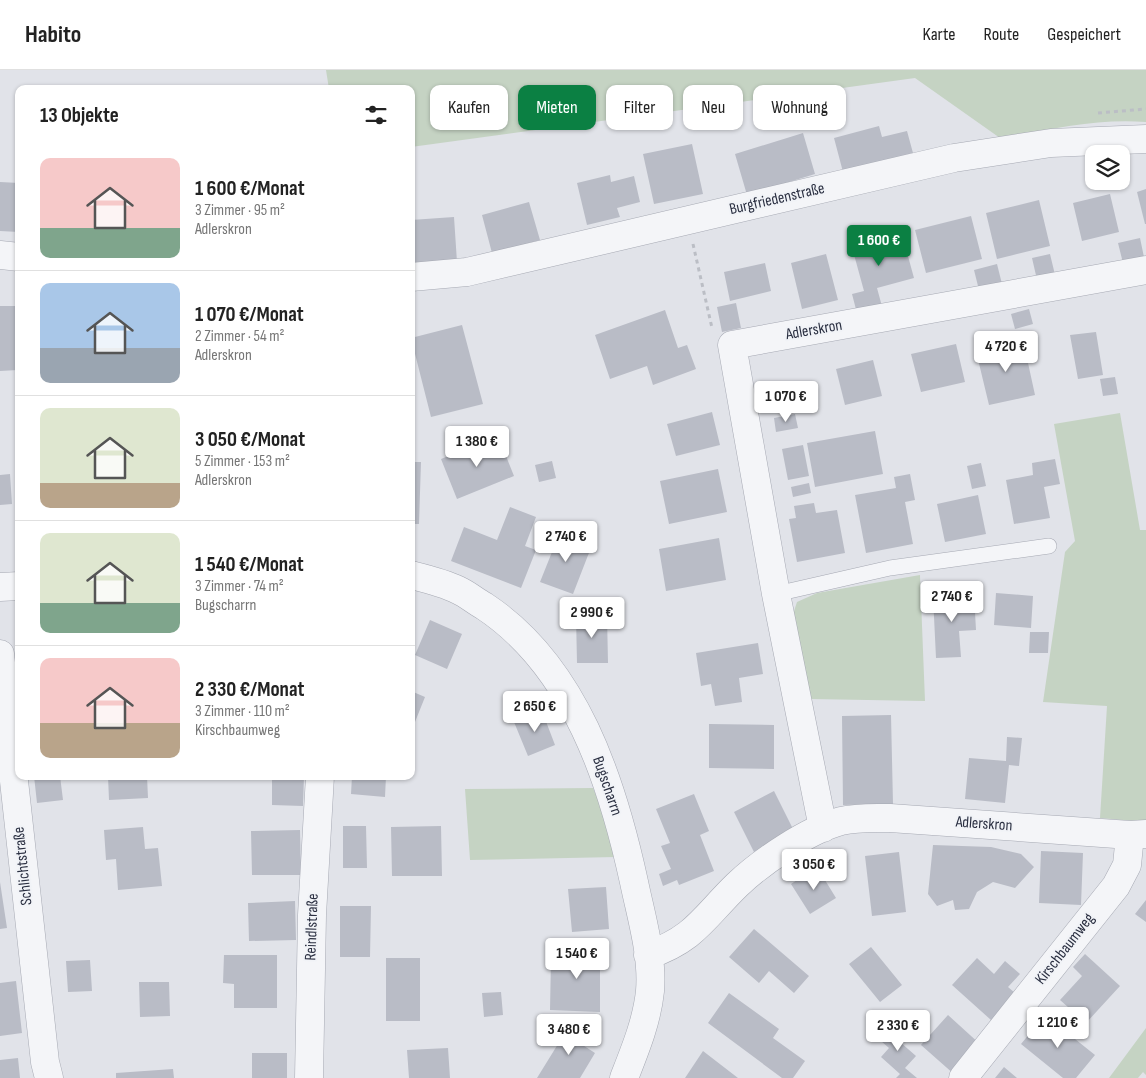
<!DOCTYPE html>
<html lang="de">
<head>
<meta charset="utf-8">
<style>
	:root { --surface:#fff; --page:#f6f6f6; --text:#222; --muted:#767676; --line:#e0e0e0; --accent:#0b8043 }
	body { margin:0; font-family:"Sofia Sans Condensed",sans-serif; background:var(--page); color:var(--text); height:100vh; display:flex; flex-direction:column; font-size:19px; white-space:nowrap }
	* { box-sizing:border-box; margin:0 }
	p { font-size:16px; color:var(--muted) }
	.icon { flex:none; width:28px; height:28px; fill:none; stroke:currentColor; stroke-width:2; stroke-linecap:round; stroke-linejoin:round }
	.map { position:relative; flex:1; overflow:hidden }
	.panel { position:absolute; left:15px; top:15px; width:400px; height:695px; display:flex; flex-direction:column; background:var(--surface); border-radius:10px; box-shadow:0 1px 4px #0004 }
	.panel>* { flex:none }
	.guide { position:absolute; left:430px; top:15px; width:475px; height:45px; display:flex; gap:10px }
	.buttons { position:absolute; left:1085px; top:75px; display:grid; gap:10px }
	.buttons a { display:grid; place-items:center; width:45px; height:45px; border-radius:10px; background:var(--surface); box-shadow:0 1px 4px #0004; font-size:25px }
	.price { position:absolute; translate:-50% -42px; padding:0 11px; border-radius:5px; background:#fff; color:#222; font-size:16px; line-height:32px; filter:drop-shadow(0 1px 2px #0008) }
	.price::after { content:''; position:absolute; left:50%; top:30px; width:15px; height:11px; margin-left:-8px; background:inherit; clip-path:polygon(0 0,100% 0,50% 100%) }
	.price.active { background:var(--accent); color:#fff }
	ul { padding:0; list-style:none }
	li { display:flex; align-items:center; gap:15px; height:125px; padding:0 25px }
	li+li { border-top:1px solid var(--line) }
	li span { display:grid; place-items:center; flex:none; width:140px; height:100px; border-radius:10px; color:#555 }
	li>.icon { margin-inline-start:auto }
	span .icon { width:60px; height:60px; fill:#fffc; stroke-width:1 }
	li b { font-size:21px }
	h2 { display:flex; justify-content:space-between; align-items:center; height:60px; padding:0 25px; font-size:21px }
	.pill { padding:0 18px; border-radius:10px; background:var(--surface); box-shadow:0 1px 4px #0004; font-size:18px; line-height:45px }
	.pill.active { background:var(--accent); color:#fff }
	header { display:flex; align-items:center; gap:30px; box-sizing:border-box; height:70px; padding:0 25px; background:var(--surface); border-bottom:1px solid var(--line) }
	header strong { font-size:24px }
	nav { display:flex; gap:28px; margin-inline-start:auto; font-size:18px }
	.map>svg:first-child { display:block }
	.green { fill:#c5d3c3 }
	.building { fill:#b9bcc6 }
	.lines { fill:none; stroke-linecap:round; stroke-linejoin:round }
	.lane-casing { stroke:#a6a9b3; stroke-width:16 }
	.street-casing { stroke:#a6a9b3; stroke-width:29 }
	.path { stroke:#bbbec5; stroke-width:3; stroke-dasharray:4 4; stroke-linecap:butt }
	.lane { stroke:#f4f5f8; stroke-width:15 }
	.street { stroke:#f4f5f8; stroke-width:28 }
	.labels { text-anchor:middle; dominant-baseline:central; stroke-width:4; stroke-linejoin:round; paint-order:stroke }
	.street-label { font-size:16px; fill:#2a2f41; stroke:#f1f3f7 }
</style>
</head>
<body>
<header>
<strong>Habito</strong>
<nav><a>Karte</a><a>Route</a><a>Gespeichert</a></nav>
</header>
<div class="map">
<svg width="1146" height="1008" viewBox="0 0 1146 1008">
	<rect width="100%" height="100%" fill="#e1e3e9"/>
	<path class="green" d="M326 0H1146V52C1096 48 1049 60 1000 68L915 8 411 77V19H329Z
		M1120 343 1140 460H1146V752L1100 748 1107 636 1043 632 1065 482 1075 471 1054 354Z
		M920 505 925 631 810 629 792 547 797 532 817 523Z
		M593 718 607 751 616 787 470 790 465 719Z
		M1146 958V1005L1143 1002 1138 1008H1109Z"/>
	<path class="building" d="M879 56 882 67 907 61 913 83 843 102 834 68Z
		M803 63 815 104 747 125 735 84Z
		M692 74 703 124 654 134 643 84Z
		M610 105 611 112 634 106 640 132 617 138 620 147 587 155 577 113Z
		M0 112 19 113V162L0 161Z
		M1146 119V154H1145L1137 122Z
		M1110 124 1119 162 1082 171 1073 133Z
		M1039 130 1050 176 997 189 986 143Z
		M529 132 540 170 492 183 482 145Z
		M971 146 982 189 926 203 915 160Z
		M454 147 457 192 411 195V150Z
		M900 157 914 208 877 218 883 240 858 247 852 224 864 221 850 170Z
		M1140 168 1145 192 1124 197 1118 173Z
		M826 184 838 230 802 239 791 193Z
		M1050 184 1056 209 1038 214 1032 188Z
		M765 193 771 221 730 231 724 202Z
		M997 194 1003 218 980 224 974 200Z
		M736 233 741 258 722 262 717 237Z
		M0 236H16L18 300 0 301Z
		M1029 239 1033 254 1015 259 1011 244Z
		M665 240 678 278 687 275 696 299 653 315 647 296 610 309 595 265Z
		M462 255 483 334 431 347 411 268Z
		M1096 262 1103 305 1078 309 1070 265Z
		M1023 270 1035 325 989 335 976 281Z
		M956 274 965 312 921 322 911 284Z
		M873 290 882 326 845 335 836 299Z
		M1115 307 1118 324 1103 326 1100 309Z
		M712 342 720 375 676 386 667 354Z
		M795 344 798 358 776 362 774 348Z
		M875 361 883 404 815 417 807 373Z
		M498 366 514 406 457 429 441 389Z
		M803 375 809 406 788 410 782 379Z
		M1055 389 1060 414 1044 417 1050 448 1014 454 1006 410 1033 405 1032 393Z
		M552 391 556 408 539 412 535 395Z
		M411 392H421L419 454H411Z
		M981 393 986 416 972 419 967 396Z
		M718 399 727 442 669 454 660 411Z
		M10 404 12 434 0 435V405Z
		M910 404 915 430 905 432 913 474 866 483 855 425 896 418 894 407Z
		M809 413 811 423 793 427 791 417Z
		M978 425 986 464 945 472 937 434Z
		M814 433 816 443 837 440 845 483 797 492 789 449 796 448 794 436Z
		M510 437 536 447 525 476 536 480 521 518 451 491 464 457 497 470Z
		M560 462 592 475 573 524 540 512Z
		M719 468 726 510 666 521 659 479Z
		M996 523 1033 526 1031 558 994 555Z
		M974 524 976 560 959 561 961 587 936 588 933 526Z
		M607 545 608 593H577L576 546Z
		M430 550 462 564 447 599 415 585Z
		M1030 562H1049L1048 583H1029Z
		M758 573 763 604 739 608 742 632 715 636 711 614 701 616 696 583Z
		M411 621 425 627 411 662Z
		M542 641 555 675 528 686 514 652Z
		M891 645 893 734 843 735 842 646Z
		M709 654 774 655V699L709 698Z
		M1007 667 1022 668 1019 696 1009 695 1005 733 965 729 969 688 1006 691Z
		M34 706H60L63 730 37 733Z
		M108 706H147L148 728 109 730Z
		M272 706H304L303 736 272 735Z
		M352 706H386L385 727 351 724Z
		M774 721 794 761 754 782 734 742Z
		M694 724 709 761 700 765 714 801 679 815 677 810 663 816 659 804 671 799 661 776 670 773 656 739Z
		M343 756H366L367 798H343Z
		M441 756 442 806H392L391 757Z
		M143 757 145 779 158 778 162 816 118 820 116 789 106 790 104 760Z
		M300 760 301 805H252L251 761Z
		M933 775 991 777 1021 784 1034 797 1015 818 993 812 977 822 969 839 955 840 953 830 937 836 928 824Z
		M1041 781 1083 783 1081 835 1039 833Z
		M899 782 906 842 872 846 865 786Z
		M817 797 836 828 810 844 791 814Z
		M0 812 7 858 0 859Z
		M606 817 609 859 572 862 568 819Z
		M1146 830V852L1135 844Z
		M295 831 296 870 249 871 248 833Z
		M340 836H371L370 887H340Z
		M754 859 809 906 794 923 769 901 759 913 729 887Z
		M600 870V942L550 940 551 889 576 890 575 871Z
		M871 877 902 915 880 932 849 894Z
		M1085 884 1120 916 1086 953 1060 930 1082 906 1073 897Z
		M224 885H277V938H234V914L223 913Z
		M386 888H420V951H386Z
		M977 888 994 904 1005 891 1020 904 1008 917 1015 923 991 950 952 915Z
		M90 890 92 921 68 922 66 891Z
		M16 911 22 963 0 966V913Z
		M139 912H169L170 946 140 947Z
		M501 922 503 945 484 947 482 923Z
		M729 923 779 959 773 968 805 991 793 1008H782L708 953Z
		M948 945 981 975 955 1005 921 975Z
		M1045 945 1095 985 1076 1008H1063L1021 974Z
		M571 953 588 963 581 974 595 983 580 1008H537Z
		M897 953 908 963 900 972 916 986 905 998 917 1008H896L900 1004 881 987 889 978 881 971Z
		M448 978 450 1008H409L407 980Z
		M703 981 738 1008H685Z
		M252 983H287V1008H252Z
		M18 988 20 1008H0V990Z
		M1004 997 1017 1008H995Z
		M173 999 174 1008H116V1003Z"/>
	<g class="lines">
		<defs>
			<path id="lane" d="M776 524 890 498 1049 476"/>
			<path id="street" d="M0 185 19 187
				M411 207 467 202 954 88 1051 73 1146 69
				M411 505C427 509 444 513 458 520 467 524 475 531 484 536 575 596 612 711 634 812 641 846 653 885 650 921 647 951 635 980 624 1008
				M0 517 19 516
				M0 584 45 992 49 1008
				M823 758 776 524 732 275 1146 200
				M648 885C695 869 704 847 737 815 761 792 808 760 841 751 857 747 874 748 890 748L1130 765 1146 764
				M309 1008 312 845 320 706
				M963 1008 1116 816 1127 795 1130 765"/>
		</defs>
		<use href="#lane" class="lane-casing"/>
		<use href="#street" class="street-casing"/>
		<path class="path" d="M1098 43 1146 39
			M693 174 712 258"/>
		<use href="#lane" class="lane"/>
		<use href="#street" class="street"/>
	</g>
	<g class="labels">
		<g class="street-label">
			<text transform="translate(777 129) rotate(-13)">Burgfriedenstraße</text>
			<text transform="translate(814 260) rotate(-10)">Adlerskron</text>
			<text transform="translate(607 716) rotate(71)">Bugscharrn</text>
			<text transform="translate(984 754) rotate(4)">Adlerskron</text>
			<text transform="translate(23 796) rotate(-96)">Schlichtstraße</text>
			<text transform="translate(312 857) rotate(-88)">Reindlstraße</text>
			<text transform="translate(1065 879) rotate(-52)">Kirschbaumweg</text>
		</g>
	</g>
</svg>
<div class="buttons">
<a><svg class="icon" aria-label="layers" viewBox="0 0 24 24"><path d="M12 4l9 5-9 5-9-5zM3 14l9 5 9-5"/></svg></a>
</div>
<b class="price active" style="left:879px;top:197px">1 600 €</b>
<b class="price" style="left:1006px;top:303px">4 720 €</b>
<b class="price" style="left:786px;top:353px">1 070 €</b>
<b class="price" style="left:477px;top:398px">1 380 €</b>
<b class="price" style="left:566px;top:493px">2 740 €</b>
<b class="price" style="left:952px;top:553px">2 740 €</b>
<b class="price" style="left:592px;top:569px">2 990 €</b>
<b class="price" style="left:535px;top:663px">2 650 €</b>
<b class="price" style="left:814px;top:821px">3 050 €</b>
<b class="price" style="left:577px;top:910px">1 540 €</b>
<b class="price" style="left:1058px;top:979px">1 210 €</b>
<b class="price" style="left:898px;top:982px">2 330 €</b>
<b class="price" style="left:569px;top:986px">3 480 €</b>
<div class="guide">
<a class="pill">Kaufen</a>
<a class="pill active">Mieten</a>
<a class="pill">Filter</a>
<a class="pill">Neu</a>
<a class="pill">Wohnung</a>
</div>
<section class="panel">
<h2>13 Objekte<svg class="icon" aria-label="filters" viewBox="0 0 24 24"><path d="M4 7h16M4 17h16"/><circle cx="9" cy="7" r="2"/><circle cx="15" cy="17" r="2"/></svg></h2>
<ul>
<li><span style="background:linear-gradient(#f6c9c9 70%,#7fa58c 0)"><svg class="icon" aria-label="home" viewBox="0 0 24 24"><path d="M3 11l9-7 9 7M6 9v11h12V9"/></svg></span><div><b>1 600 €/Monat</b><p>3 Zimmer · 95 m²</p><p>Adlerskron</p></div></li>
<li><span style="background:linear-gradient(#a9c7e8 65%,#9aa5b1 0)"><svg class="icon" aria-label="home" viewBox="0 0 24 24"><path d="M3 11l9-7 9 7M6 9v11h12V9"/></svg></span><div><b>1 070 €/Monat</b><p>2 Zimmer · 54 m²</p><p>Adlerskron</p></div></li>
<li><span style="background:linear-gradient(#dfe7d0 75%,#b9a48a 0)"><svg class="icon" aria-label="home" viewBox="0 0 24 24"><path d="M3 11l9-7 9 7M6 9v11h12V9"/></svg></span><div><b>3 050 €/Monat</b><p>5 Zimmer · 153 m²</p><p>Adlerskron</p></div></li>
<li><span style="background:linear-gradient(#dfe7d0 70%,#7fa58c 0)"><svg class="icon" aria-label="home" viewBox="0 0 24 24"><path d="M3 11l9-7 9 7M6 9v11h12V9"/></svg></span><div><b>1 540 €/Monat</b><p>3 Zimmer · 74 m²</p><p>Bugscharrn</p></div></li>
<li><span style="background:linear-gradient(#f6c9c9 65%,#b9a48a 0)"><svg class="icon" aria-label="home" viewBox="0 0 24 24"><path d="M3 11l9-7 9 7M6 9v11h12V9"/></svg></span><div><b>2 330 €/Monat</b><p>3 Zimmer · 110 m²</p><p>Kirschbaumweg</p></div></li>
</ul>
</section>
</div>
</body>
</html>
